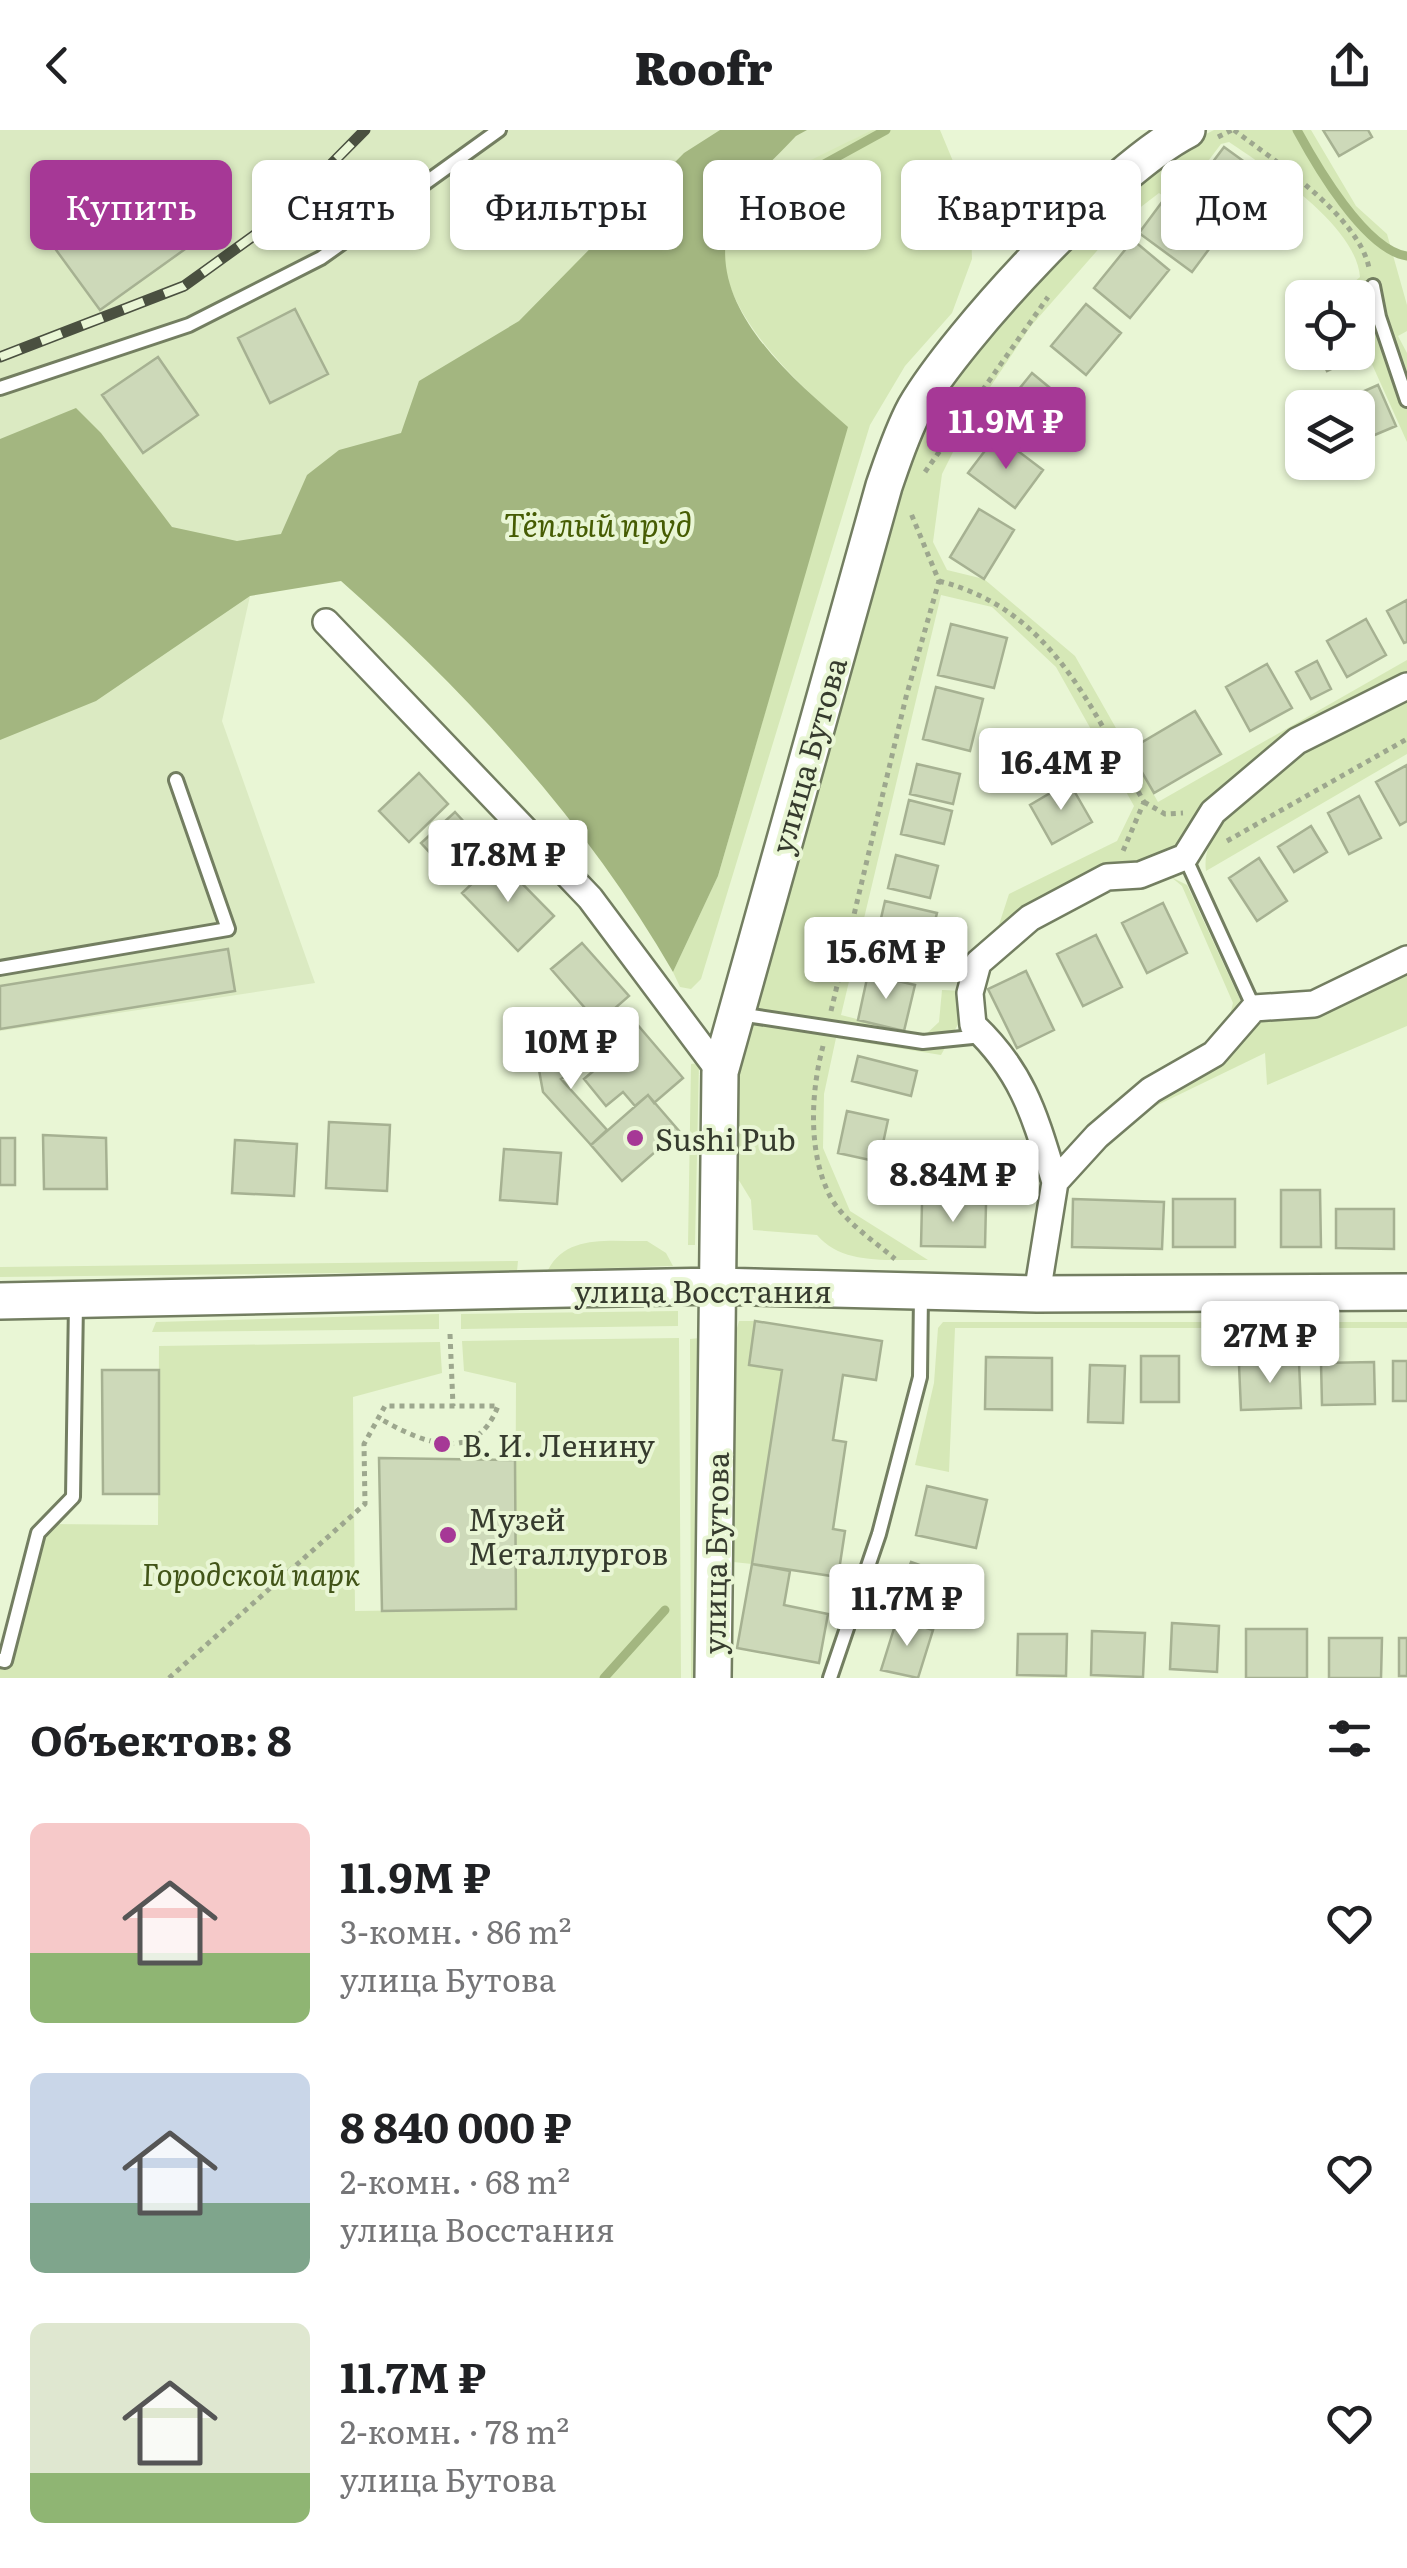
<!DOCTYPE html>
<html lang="ru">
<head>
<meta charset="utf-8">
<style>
	:root { --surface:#fff; --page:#f2f2f2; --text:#202124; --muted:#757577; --accent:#a63896 }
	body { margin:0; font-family:Literata,serif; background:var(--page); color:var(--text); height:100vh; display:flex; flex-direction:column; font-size:38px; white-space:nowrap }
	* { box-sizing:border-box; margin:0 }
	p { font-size:32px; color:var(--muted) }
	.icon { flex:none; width:55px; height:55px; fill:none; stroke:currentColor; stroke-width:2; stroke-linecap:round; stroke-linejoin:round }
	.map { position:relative; height:1548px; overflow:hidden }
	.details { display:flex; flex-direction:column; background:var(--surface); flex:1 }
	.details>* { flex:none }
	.top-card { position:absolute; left:30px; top:30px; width:1348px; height:90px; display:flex; gap:20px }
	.buttons { position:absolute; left:1285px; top:150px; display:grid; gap:20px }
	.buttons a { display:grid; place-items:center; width:90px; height:90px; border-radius:15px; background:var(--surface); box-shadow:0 2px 8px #0004; font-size:50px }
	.price { position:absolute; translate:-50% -85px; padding:0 22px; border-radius:10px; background:#fff; color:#222; font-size:32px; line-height:65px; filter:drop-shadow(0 2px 5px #0008) }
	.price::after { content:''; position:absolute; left:50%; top:60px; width:30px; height:22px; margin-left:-15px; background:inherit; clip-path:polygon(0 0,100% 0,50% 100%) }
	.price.on { background:var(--accent); color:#fff }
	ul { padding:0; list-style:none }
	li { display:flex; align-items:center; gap:30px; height:250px; padding:0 30px }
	li span { display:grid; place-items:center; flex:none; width:280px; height:200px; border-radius:15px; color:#555 }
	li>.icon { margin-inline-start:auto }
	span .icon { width:120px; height:120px; fill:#fffc; stroke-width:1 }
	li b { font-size:42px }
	h2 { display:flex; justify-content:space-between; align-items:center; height:120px; padding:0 30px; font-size:42px }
	.chip { padding:0 35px; border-radius:15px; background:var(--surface); box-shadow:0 2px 8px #0004; font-size:35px; line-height:90px }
	.chip.on { background:var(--accent); color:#fff }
	header { display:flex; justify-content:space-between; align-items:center; height:130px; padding:0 30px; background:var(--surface); font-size:45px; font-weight:800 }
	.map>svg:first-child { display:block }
	.built { fill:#dbeac2 }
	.green { fill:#d6e8b7 }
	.water { fill:#a3b680 }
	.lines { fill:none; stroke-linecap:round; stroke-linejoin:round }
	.stream { stroke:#a3b680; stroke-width:9 }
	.building { fill:#cdd9b9; stroke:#a6b192; stroke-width:2.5 }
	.lane-casing { stroke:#737e61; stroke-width:18 }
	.street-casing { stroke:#737e61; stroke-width:30 }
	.secondary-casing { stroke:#737e61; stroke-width:40 }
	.path { stroke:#9da78e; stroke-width:5; stroke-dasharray:5 5; stroke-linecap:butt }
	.lane { stroke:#fff; stroke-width:12 }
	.street { stroke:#fff; stroke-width:25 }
	.secondary { stroke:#fff; stroke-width:35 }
	.rail-casing { stroke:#4a5040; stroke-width:11 }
	.rail { stroke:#e9f6d5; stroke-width:8; stroke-dasharray:22; stroke-linecap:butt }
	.poi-dot { fill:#a63896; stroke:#e9f6d5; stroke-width:4 }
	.labels { text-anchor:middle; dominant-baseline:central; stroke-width:8; stroke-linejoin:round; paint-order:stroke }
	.street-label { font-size:30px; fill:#363b2e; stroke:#e9f6d5 }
	.poi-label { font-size:30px; fill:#363b2e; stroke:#e9f6d5; text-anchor:start }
	.park-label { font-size:30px; font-style:italic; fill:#425418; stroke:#e9f6d5 }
	.water-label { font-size:32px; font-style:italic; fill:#465c03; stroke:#e9f6d5 }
</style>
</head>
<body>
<header><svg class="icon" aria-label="back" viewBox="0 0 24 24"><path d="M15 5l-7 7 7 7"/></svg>Roofr<svg class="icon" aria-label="share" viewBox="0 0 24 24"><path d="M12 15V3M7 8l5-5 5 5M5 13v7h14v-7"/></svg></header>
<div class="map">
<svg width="1407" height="1548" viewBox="0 0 1407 1548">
	<rect width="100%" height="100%" fill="#e9f6d5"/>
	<path class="built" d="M0 0H872L738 72 250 466 222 591 315 853 0 901Z"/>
	<path class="green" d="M872 0H940L970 72 972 129 952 183 905 236 870 295 701 849 691 859 680 857 673 842 718 746 847 297C795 251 684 154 737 74 747 59 849 12 872 0Z
		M1214 0H1311L1356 76 1387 104 1407 175V201L1398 206 1407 223V312L1358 203V168L1340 164 1360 147C1356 95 1269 39 1229 12L1221 14 1175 75 1159 63 1124 90 1031 196 972 284 942 344 933 412 947 440 984 449 1075 526 1158 672 1407 530V544L1283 609 1208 670 1177 715 1141 732H1108L1021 779 997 801 1009 764 1117 711 1134 676 1056 537 992 477 941 465 841 885 924 906 939 892 942 860 963 861 961 889 941 925 836 908 824 964 823 1018 850 1081 928 1130C891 1129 843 1136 817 1105L753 1100 751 1070 732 1039 735 947 895 362C907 337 917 310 931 286 987 192 1116 48 1214 0Z
		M1407 564V624L1206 741C1199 697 1267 639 1302 617 1334 596 1373 581 1407 564Z
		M1171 747 1187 755 1243 876 1228 893 1233 873 1182 756Z
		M1407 840V896L1267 955 1265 923 1137 985 1264 886Z
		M699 933 695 1115H688L691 934Z
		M647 1111 666 1123 673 1136 548 1140C567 1103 612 1112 647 1111Z
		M518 1131 517 1141 0 1147V1137Z
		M678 1181V1196L461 1199V1184Z
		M439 1184V1199L152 1202 156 1192Z
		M739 1191H755L782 1240 752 1434 724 1431 734 1209Z
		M943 1192H1407V1198H955L949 1342 915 1335 934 1253 938 1198Z
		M679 1208 681 1548H0V1539H10L49 1394 158 1395 159 1216 440 1212 442 1243 353 1267 355 1481 515 1479 516 1253 464 1241 462 1211Z
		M700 1208V1548H691L690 1209Z"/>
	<path class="water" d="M720 0H807L796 6C777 27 748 51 736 76 693 166 787 244 848 297L718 746 673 842C588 694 469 564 341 451L250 466 96 571 0 610V309L76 278 101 303 172 397 237 411 281 404 307 345 339 320 401 303 419 251 519 191 684 23Z"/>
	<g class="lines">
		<path class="stream" d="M1297 0C1316 35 1365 120 1407 126
			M725 83 744 78 886 0
			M604 1548 665 1480"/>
	</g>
	<path class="building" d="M1323 0H1368L1372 7 1339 26Z
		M1224 17 1271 51 1247 83 1200 49Z
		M139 50 188 117 100 180 51 113Z
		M1165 68 1218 107 1192 142 1139 103Z
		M1133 110 1169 140 1130 188 1094 158Z
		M1086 174 1121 203 1086 245 1051 216Z
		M295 179 328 244 270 273 238 208Z
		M1358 207 1365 223 1327 241 1318 222H1358Z
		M158 227 198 285 143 323 102 265Z
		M1032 243 1067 272 1032 314 997 286Z
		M1378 255 1396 296 1358 312V278H1342L1339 272Z
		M997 305 1043 340 1015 378 968 343Z
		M979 379 1014 400 984 449 950 427Z
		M1407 470V512L1404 513 1387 481Z
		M1366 489 1386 525 1347 547 1327 511Z
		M951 494 1007 508 994 558 938 545Z
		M1317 531 1331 559 1311 569 1296 542Z
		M1267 534 1292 578 1250 601 1226 557Z
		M936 557 983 569 970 621 923 609Z
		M1195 581 1221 624 1154 663 1129 620Z
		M917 634 960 644 953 674 910 664Z
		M1407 635V691L1400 695 1376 652Z
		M419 643 448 674 409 712 379 681Z
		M1069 652 1092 692 1052 714 1030 675Z
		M1359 666 1381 708 1349 724 1328 683Z
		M909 670 952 681 944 714 901 704Z
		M455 682 488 718 454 749 421 713Z
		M1311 696 1327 722 1294 742 1278 717Z
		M896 725 938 736 930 768 888 758Z
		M1259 728 1287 771 1257 791 1229 748Z
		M498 729 554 786 518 821 462 763Z
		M885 771 937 783 924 835 873 823Z
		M1163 773 1187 823 1147 843 1122 793Z
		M1096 805 1122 857 1083 876 1057 824Z
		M582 813 629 866 598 893 551 839Z
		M228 819 235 861 0 899V856Z
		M1026 841 1054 900 1017 918 988 859Z
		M868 844 915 855 904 901 858 890Z
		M636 893 683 948 654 973 648 965 635 976 623 962 606 976 584 949 598 937 592 930Z
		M581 911 592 930 561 949 607 1000 591 1015 543 962 539 940Z
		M858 926 917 941 911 966 852 951Z
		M648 965 679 1001 622 1051 591 1015Z
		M847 981 888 990 879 1032 838 1023Z
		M329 992 390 995 387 1061 326 1058Z
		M43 1005 106 1008 107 1059H44Z
		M0 1008H15V1055H0Z
		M235 1010 297 1014 294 1066 232 1063Z
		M504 1019 561 1023 557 1074 500 1070Z
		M1281 1060H1320L1321 1117H1281Z
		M1073 1069 1164 1072 1162 1119 1072 1117Z
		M1173 1069H1235V1117H1173Z
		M922 1073 986 1074 985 1117 921 1116Z
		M1336 1079H1394V1119L1336 1118Z
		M755 1191 882 1211 876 1250 843 1245 833 1310 846 1312 833 1399 845 1401 838 1447 752 1434 782 1240 749 1235Z
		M1141 1226H1179V1272H1141Z
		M986 1227 1052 1228V1280L985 1279Z
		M1393 1231H1407V1271H1393Z
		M1299 1232 1301 1278 1241 1280 1239 1235Z
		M1374 1232 1375 1274 1322 1275 1321 1233Z
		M1090 1235 1125 1236 1123 1293 1088 1292Z
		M102 1240H159V1364H103Z
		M379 1328 515 1330 516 1479 382 1481Z
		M927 1356 987 1370 976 1418 916 1405Z
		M911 1432 962 1450 950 1483 899 1465Z
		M752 1434 790 1441 784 1475 828 1484 819 1533 737 1518Z
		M897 1489 933 1500 918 1548 881 1540Z
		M1172 1493 1219 1496 1217 1542 1170 1539Z
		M1246 1499H1307V1548H1246Z
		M1092 1501 1145 1503 1143 1547 1091 1545Z
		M1018 1504H1067L1066 1546 1017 1545Z
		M1329 1508H1382L1381 1548H1329Z
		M1399 1508H1407V1546H1399Z"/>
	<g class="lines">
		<defs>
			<path id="lane" d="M1373 156 1379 187 1407 270
				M0 258 189 195 321 128 499 0
				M1185 727 1254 878
				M0 838 228 799 176 650
				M739 884 923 912 982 906
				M0 1530 5 1531 38 1403 73 1367 76 1173
				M830 1548 879 1404 920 1247 921 1164"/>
			<path id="street" d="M326 492 590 768 720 942
				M1055 1052C1035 987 1024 943 973 895L970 863 978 833 1030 788 1107 747 1140 745 1185 727 1213 682 1297 611 1407 556
				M1037 1164 1055 1052 1097 1006 1151 960 1214 924 1254 878 1314 874 1407 829"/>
			<path id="secondary" d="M0 1171 716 1156 1037 1164 1407 1162
				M713 1548 720 942 884 356C893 330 902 302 915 278 958 204 1111 39 1187 0"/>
		</defs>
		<use href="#lane" class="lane-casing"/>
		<use href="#street" class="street-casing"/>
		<use href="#secondary" class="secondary-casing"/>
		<path class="path" d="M1234 0C1275 31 1359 87 1369 138
			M1218 7 1232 0
			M925 342 1048 167
			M939 451C1053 480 1091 578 1144 672L1123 721
			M1144 672 1165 684 1183 683
			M1227 711 1407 609
			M831 881 906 567 939 451 910 381
			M823 916C811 961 808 1019 828 1062 840 1089 873 1110 895 1129
			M450 1204 453 1276
			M169 1548 365 1374 364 1314 385 1276H498C475 1337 419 1311 379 1288"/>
		<use href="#lane" class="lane"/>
		<use href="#street" class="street"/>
		<use href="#secondary" class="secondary"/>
		<defs>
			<path id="rail" d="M0 227 184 156 277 89 365 0"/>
		</defs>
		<use href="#rail" class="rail-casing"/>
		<use href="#rail" class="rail"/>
	</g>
	<g class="poi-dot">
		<circle cx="635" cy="1008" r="10"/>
		<circle cx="442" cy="1314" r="10"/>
		<circle cx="448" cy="1405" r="10"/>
	</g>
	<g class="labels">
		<g class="street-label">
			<text transform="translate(807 625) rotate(-74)">улица Бутова</text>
			<text x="703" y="1160">улица Восстания</text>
			<text transform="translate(714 1423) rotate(-89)">улица Бутова</text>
		</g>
		<g class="poi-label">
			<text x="655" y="1008">Sushi Pub</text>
			<text x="462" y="1314">В. И. Ленину</text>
			<text x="468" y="1388">Музей<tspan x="468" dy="34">Металлургов</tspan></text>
		</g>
		<g class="park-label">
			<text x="251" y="1443">Городской парк</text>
		</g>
		<g class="water-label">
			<text x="598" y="393">Тёплый пруд</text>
		</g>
	</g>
</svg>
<div class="buttons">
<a><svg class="icon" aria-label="locate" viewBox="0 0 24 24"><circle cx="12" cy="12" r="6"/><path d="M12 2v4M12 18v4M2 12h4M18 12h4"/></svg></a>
<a><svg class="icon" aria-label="layers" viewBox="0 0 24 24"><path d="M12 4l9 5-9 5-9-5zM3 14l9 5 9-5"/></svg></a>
</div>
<b class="price on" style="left:1006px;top:342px">11.9M ₽</b>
<b class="price" style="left:1061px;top:683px">16.4M ₽</b>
<b class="price" style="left:508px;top:775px">17.8M ₽</b>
<b class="price" style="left:886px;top:872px">15.6M ₽</b>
<b class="price" style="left:571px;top:962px">10M ₽</b>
<b class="price" style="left:953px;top:1095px">8.84M ₽</b>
<b class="price" style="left:1270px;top:1256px">27M ₽</b>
<b class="price" style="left:907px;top:1519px">11.7M ₽</b>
<div class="top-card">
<a class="chip on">Купить</a>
<a class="chip">Снять</a>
<a class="chip">Фильтры</a>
<a class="chip">Новое</a>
<a class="chip">Квартира</a>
<a class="chip">Дом</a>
</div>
</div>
<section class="details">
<h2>Объектов: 8<svg class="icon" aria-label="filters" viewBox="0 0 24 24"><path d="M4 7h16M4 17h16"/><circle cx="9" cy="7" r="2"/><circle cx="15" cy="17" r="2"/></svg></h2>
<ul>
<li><span style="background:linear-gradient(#f6c9c9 65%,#8fb573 0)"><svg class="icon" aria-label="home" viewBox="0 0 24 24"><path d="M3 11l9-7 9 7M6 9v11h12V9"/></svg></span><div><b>11.9M ₽</b><p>3-комн. · 86 m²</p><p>улица Бутова</p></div><svg class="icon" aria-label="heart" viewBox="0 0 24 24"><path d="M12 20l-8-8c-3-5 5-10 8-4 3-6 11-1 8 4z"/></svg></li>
<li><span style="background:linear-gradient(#c9d6e8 65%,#7fa58c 0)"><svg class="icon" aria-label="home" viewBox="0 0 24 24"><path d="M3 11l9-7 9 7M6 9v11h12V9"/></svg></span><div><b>8 840 000 ₽</b><p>2-комн. · 68 m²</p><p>улица Восстания</p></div><svg class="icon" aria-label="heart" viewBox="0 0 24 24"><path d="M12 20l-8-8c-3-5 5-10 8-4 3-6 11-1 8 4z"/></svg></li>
<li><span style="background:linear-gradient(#dfe7d0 75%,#8fb573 0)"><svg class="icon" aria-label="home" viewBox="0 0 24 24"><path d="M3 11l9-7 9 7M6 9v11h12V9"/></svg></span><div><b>11.7M ₽</b><p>2-комн. · 78 m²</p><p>улица Бутова</p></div><svg class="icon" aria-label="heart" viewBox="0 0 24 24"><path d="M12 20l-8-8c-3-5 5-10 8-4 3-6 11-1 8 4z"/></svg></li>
</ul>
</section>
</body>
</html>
